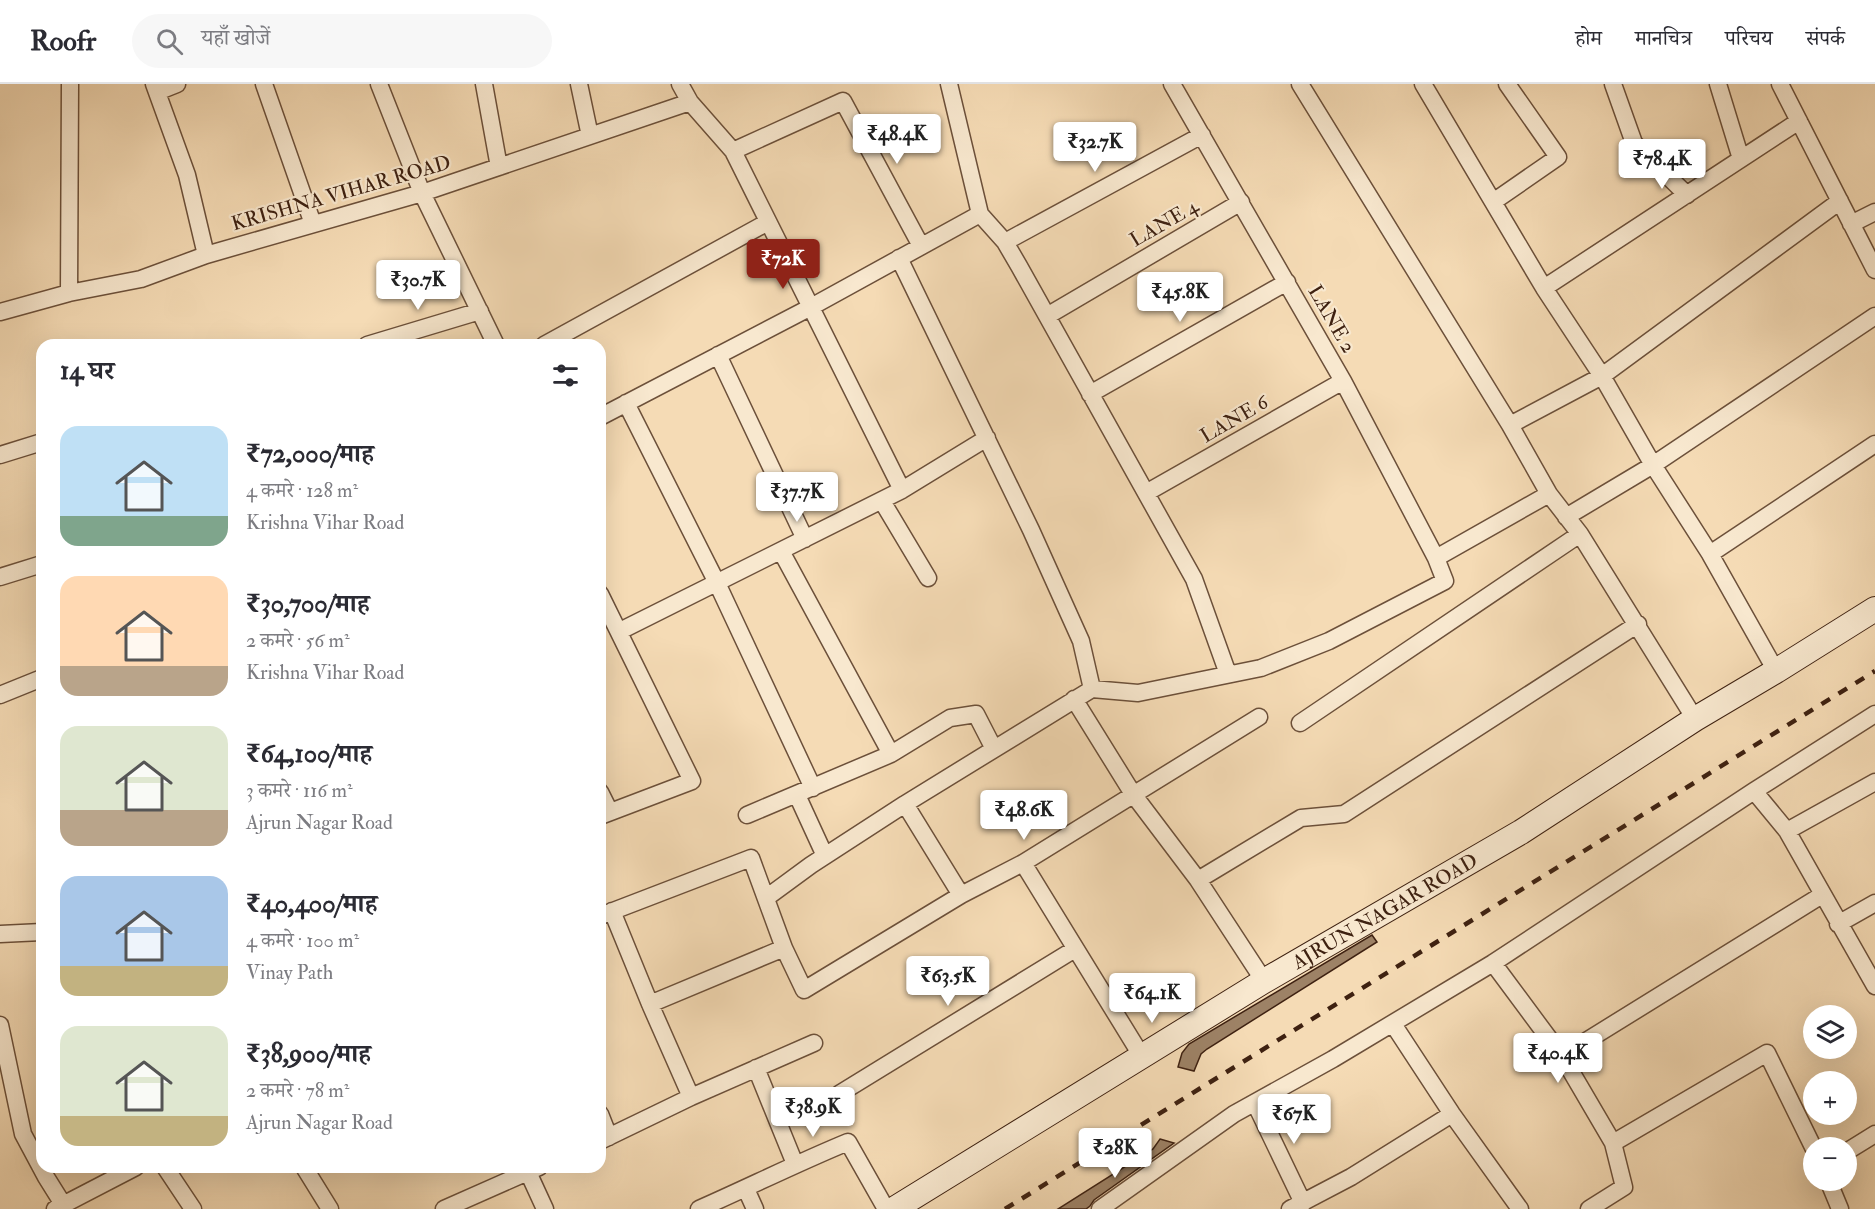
<!DOCTYPE html>
<html lang="hi">
<head>
<meta charset="utf-8">
<style>
	:root { --surface:#fff; --page:#f7f7f7; --text:#2b2b33; --muted:#7c7c81; --line:#e1e1e2; --accent:#8f2418 }
	body { margin:0; font-family:"IM FELL Double Pica","Noto Serif Devanagari",serif; background:var(--page); color:var(--text); height:100vh; display:flex; flex-direction:column; font-size:22px; white-space:nowrap }
	* { box-sizing:border-box; margin:0 }
	p { font-size:20px; color:var(--muted) }
	.icon { flex:none; width:33px; height:33px; fill:none; stroke:currentColor; stroke-width:2; stroke-linecap:round; stroke-linejoin:round }
	.map { position:relative; flex:1; overflow:hidden }
	.panel { position:absolute; left:36px; top:255px; width:570px; height:834px; display:flex; flex-direction:column; background:var(--surface); border-radius:18px; box-shadow:0 6px 24px #0002 }
	.panel>* { flex:none }
	.fabs { position:absolute; left:1803px; top:921px; display:grid; gap:12px }
	.fabs a { display:grid; place-items:center; width:54px; height:54px; border-radius:50%; background:var(--surface); box-shadow:0 6px 24px #0002; font-size:30px }
	.price { position:absolute; translate:-50% -51px; padding:0 14px; border-radius:6px; background:#fff; color:#222; font-size:20px; line-height:39px; filter:drop-shadow(0 2px 3px #0008) }
	.price::after { content:''; position:absolute; left:50%; top:36px; width:18px; height:14px; margin-left:-9px; background:inherit; clip-path:polygon(0 0,100% 0,50% 100%) }
	.price.selected { background:var(--accent); color:#fff }
	ul { padding:0; list-style:none }
	li { display:flex; align-items:center; gap:18px; height:150px; padding:0 24px }
	li span { display:grid; place-items:center; flex:none; width:168px; height:120px; border-radius:18px; color:#555 }
	li>.icon { margin-inline-start:auto }
	span .icon { width:72px; height:72px; fill:#fffc; stroke-width:1 }
	li b { font-size:26px }
	h2 { display:flex; justify-content:space-between; align-items:center; height:72px; padding:0 24px; font-size:26px }
	header { display:flex; align-items:center; gap:36px; box-sizing:border-box; height:84px; padding:0 30px; background:var(--surface); border-bottom:2px solid var(--line) }
	header strong { font-size:28px }
	nav { display:flex; gap:33px; margin-inline-start:auto; font-size:21px }
	.search { width:420px; height:54px; background:var(--page); display:flex; align-items:center; gap:15px; box-sizing:border-box; padding:0 21px; border-radius:33px; color:var(--muted); font-size:22px }
	.map>svg:first-child { display:block }
	.building { fill:#9d8266; stroke:#3e2111; stroke-width:1.5 }
	.lines { fill:none; stroke-linecap:round; stroke-linejoin:round }
	.street-casing { stroke:#6c503a; stroke-width:19 }
	.secondary-casing { stroke:#3e2111; stroke-width:26 }
	.street { stroke:#f8e8cf; stroke-width:16 }
	.secondary { stroke:#f8e8cf; stroke-width:24 }
	.rail { stroke:#3e2111; stroke-width:4.5; stroke-dasharray:10 10; stroke-linecap:butt }
	.labels { text-anchor:middle; dominant-baseline:central; stroke-width:4.5; stroke-linejoin:round; paint-order:stroke }
	.street-label { font-size:20px; fill:#3e2111; stroke:#f8e8cf }
</style>
</head>
<body>
<header>
<strong>Roofr</strong>
<div class="search"><svg class="icon" aria-label="search" viewBox="0 0 24 24"><circle cx="10" cy="10" r="6"/><path d="M15 15l6 6"/></svg>यहाँ खोजें</div>
<nav><a>होम</a><a>मानचित्र</a><a>परिचय</a><a>संपर्क</a></nav>
</header>
<div class="map">
<svg width="1875" height="1125" viewBox="0 0 1875 1125">
	<rect width="100%" height="100%" fill="#f5dbb5"/>
	<filter id="stains"><feTurbulence type="fractalNoise" baseFrequency=".00333" numOctaves="4"/><feColorMatrix values="0 0 0 0 .2 0 0 0 0 .09 0 0 0 0 .02 0 0 0 .5 -.17"/></filter>
	<radialGradient id="worn" r=".72"><stop offset=".6" stop-color="#630" stop-opacity="0"/><stop offset="1" stop-color="#630" stop-opacity=".3"/></radialGradient>
	<path class="building" d="M1372 851 1377 858 1207 965 1201 970 1194 987 1178 983 1182 969 1189 960Z
		M1160 1055 1174 1059 1094 1116 1090 1122 1086 1125H1058L1153 1065Z"/>
	<g class="lines">
		<defs>
			<path id="street" d="M154 0 187 91 206 171
				M264 0 313 140
				M379 0 422 109 496 261
				M484 0 499 83
				M579 0 590 52
				M680 0 690 18 733 67 902 406
				M949 0 980 130 1005 158 1019 182 1194 495 1228 590
				M1300 0 1510 341 1549 410 1580 450 1695 635
				M1423 0 1544 204 1602 292 1653 381 1710 470 1776 587
				M1613 0 1634 59 1687 111
				M1718 0 1741 75
				M1780 0 1875 186
				M157 8 177 0
				M733 67 843 17 921 162
				M1493 118 1558 73 1507 0
				M1851 140 1875 128
				M1005 158 1202 51
				M899 174 1031 446 1081 557 1092 605
				M1544 204 1799 37
				M69 209 70 0
				M0 228 69 209 141 195 206 171 422 109 690 18
				M1047 232 1241 118
				M367 261 480 227
				M544 261 768 138
				M718 271 805 455
				M1090 310 1287 198
				M626 319 717 499 813 704
				M600 333 811 223 980 130
				M1510 341 1602 292 1840 117
				M0 371 42 358
				M1146 409 1343 297
				M882 417 928 494
				M1566 433 1653 381 1875 232
				M781 467 891 670
				M1710 470 1875 360
				M1436 474 1549 410
				M0 493 42 480
				M600 510 692 697 600 732
				M620 547 902 406 987 354
				M0 611 42 594
				M1074 615 1133 710 1198 796 1264 897
				M1300 639 1580 450
				M1754 707 1787 747 1875 902
				M600 708 610 728
				M797 711 825 772
				M905 720 961 811
				M747 731 891 670 950 634 976 630 994 665
				M1787 747 1875 698
				M1023 779 1141 971
				M1198 796 1301 734 1344 730 1638 540
				M766 814 811 781 905 720 1092 605 1138 609 1261 584 1329 557 1445 497 1436 474 1343 297 1172 0
				M612 827 650 920 691 1013
				M600 832 751 774 784 864 804 906 961 811 1023 779 1259 633
				M1838 840 1875 819
				M0 850 42 848
				M1493 879 1562 972 1613 1059 1624 1103 1589 1125
				M650 920 784 864
				M1393 940 1452 1030 1520 1125
				M0 941 23 1050 46 1093 66 1125
				M1562 972 1822 811
				M756 984 795 1080
				M839 1010 1075 865
				M1255 1019 1303 1119
				M600 1030 609 1053
				M600 1057 691 1013 814 959
				M1613 1059 1767 969 1814 1065
				M1846 1068 1875 1050
				M165 1083 193 1125
				M304 1083 330 1125
				M528 1088 545 1125
				M1828 1096 1840 1125
				M746 1105 755 1125
				M55 1125 136 1083
				M444 1125 539 1083
				M699 1125C749 1103 797 1079 848 1058L886 1125
				M1100 1125 1234 1030 1333 975 1493 879 1754 707 1875 630
				M1290 1125 1351 1093 1452 1030"/>
			<g id="secondary">
				<path id="s1" d="M894 1125 1264 897 1521 748 1695 635 1776 587 1875 525"/>
			</g>
		</defs>
		<use href="#street" class="street-casing"/>
		<use href="#secondary" class="secondary-casing"/>
		<use href="#street" class="street"/>
		<use href="#secondary" class="secondary"/>
		<path class="rail" d="M1005 1125 1875 587"/>
	</g>
	<g class="labels">
		<g class="street-label">
			<text transform="translate(341 109) rotate(-16)">KRISHNA VIHAR ROAD</text>
			<text transform="translate(1164 139) rotate(-30)">LANE 4</text>
			<text transform="translate(1332 235) rotate(60)">LANE 2</text>
			<text transform="translate(1234 335) rotate(-30)">LANE 6</text>
			<text stroke="none"><textPath href="#s1" startOffset="574">AJRUN NAGAR ROAD</textPath></text>
		</g>
	</g>
	<rect width="100%" height="100%" filter="url(#stains)"/>
	<rect width="100%" height="100%" fill="url(#worn)"/>
</svg>
<div class="fabs">
<a><svg class="icon" aria-label="layers" viewBox="0 0 24 24"><path d="M12 4l9 5-9 5-9-5zM3 14l9 5 9-5"/></svg></a>
<a>+</a>
<a>−</a>
</div>
<b class="price" style="left:897px;top:81px">₹48.4K</b>
<b class="price" style="left:1095px;top:89px">₹32.7K</b>
<b class="price" style="left:1662px;top:106px">₹78.4K</b>
<b class="price selected" style="left:783px;top:206px">₹72K</b>
<b class="price" style="left:418px;top:227px">₹30.7K</b>
<b class="price" style="left:1180px;top:239px">₹45.8K</b>
<b class="price" style="left:797px;top:439px">₹37.7K</b>
<b class="price" style="left:1024px;top:757px">₹48.6K</b>
<b class="price" style="left:948px;top:923px">₹63.5K</b>
<b class="price" style="left:1152px;top:940px">₹64.1K</b>
<b class="price" style="left:1558px;top:1000px">₹40.4K</b>
<b class="price" style="left:813px;top:1054px">₹38.9K</b>
<b class="price" style="left:1294px;top:1061px">₹67K</b>
<b class="price" style="left:1115px;top:1095px">₹28K</b>
<section class="panel">
<h2>14 घर<svg class="icon" aria-label="filters" viewBox="0 0 24 24"><path d="M4 7h16M4 17h16"/><circle cx="9" cy="7" r="2"/><circle cx="15" cy="17" r="2"/></svg></h2>
<ul>
<li><span style="background:linear-gradient(#bfe0f5 75%,#7fa58c 0)"><svg class="icon" aria-label="home" viewBox="0 0 24 24"><path d="M3 11l9-7 9 7M6 9v11h12V9"/></svg></span><div><b>₹72,000/माह</b><p>4 कमरे · 128 m²</p><p>Krishna Vihar Road</p></div></li>
<li><span style="background:linear-gradient(#ffd9b3 75%,#b9a48a 0)"><svg class="icon" aria-label="home" viewBox="0 0 24 24"><path d="M3 11l9-7 9 7M6 9v11h12V9"/></svg></span><div><b>₹30,700/माह</b><p>2 कमरे · 56 m²</p><p>Krishna Vihar Road</p></div></li>
<li><span style="background:linear-gradient(#dfe7d0 70%,#b9a48a 0)"><svg class="icon" aria-label="home" viewBox="0 0 24 24"><path d="M3 11l9-7 9 7M6 9v11h12V9"/></svg></span><div><b>₹64,100/माह</b><p>3 कमरे · 116 m²</p><p>Ajrun Nagar Road</p></div></li>
<li><span style="background:linear-gradient(#a9c7e8 75%,#c2b280 0)"><svg class="icon" aria-label="home" viewBox="0 0 24 24"><path d="M3 11l9-7 9 7M6 9v11h12V9"/></svg></span><div><b>₹40,400/माह</b><p>4 कमरे · 100 m²</p><p>Vinay Path</p></div></li>
<li><span style="background:linear-gradient(#dfe7d0 75%,#c2b280 0)"><svg class="icon" aria-label="home" viewBox="0 0 24 24"><path d="M3 11l9-7 9 7M6 9v11h12V9"/></svg></span><div><b>₹38,900/माह</b><p>2 कमरे · 78 m²</p><p>Ajrun Nagar Road</p></div></li>
</ul>
</section>
</div>
</body>
</html>
